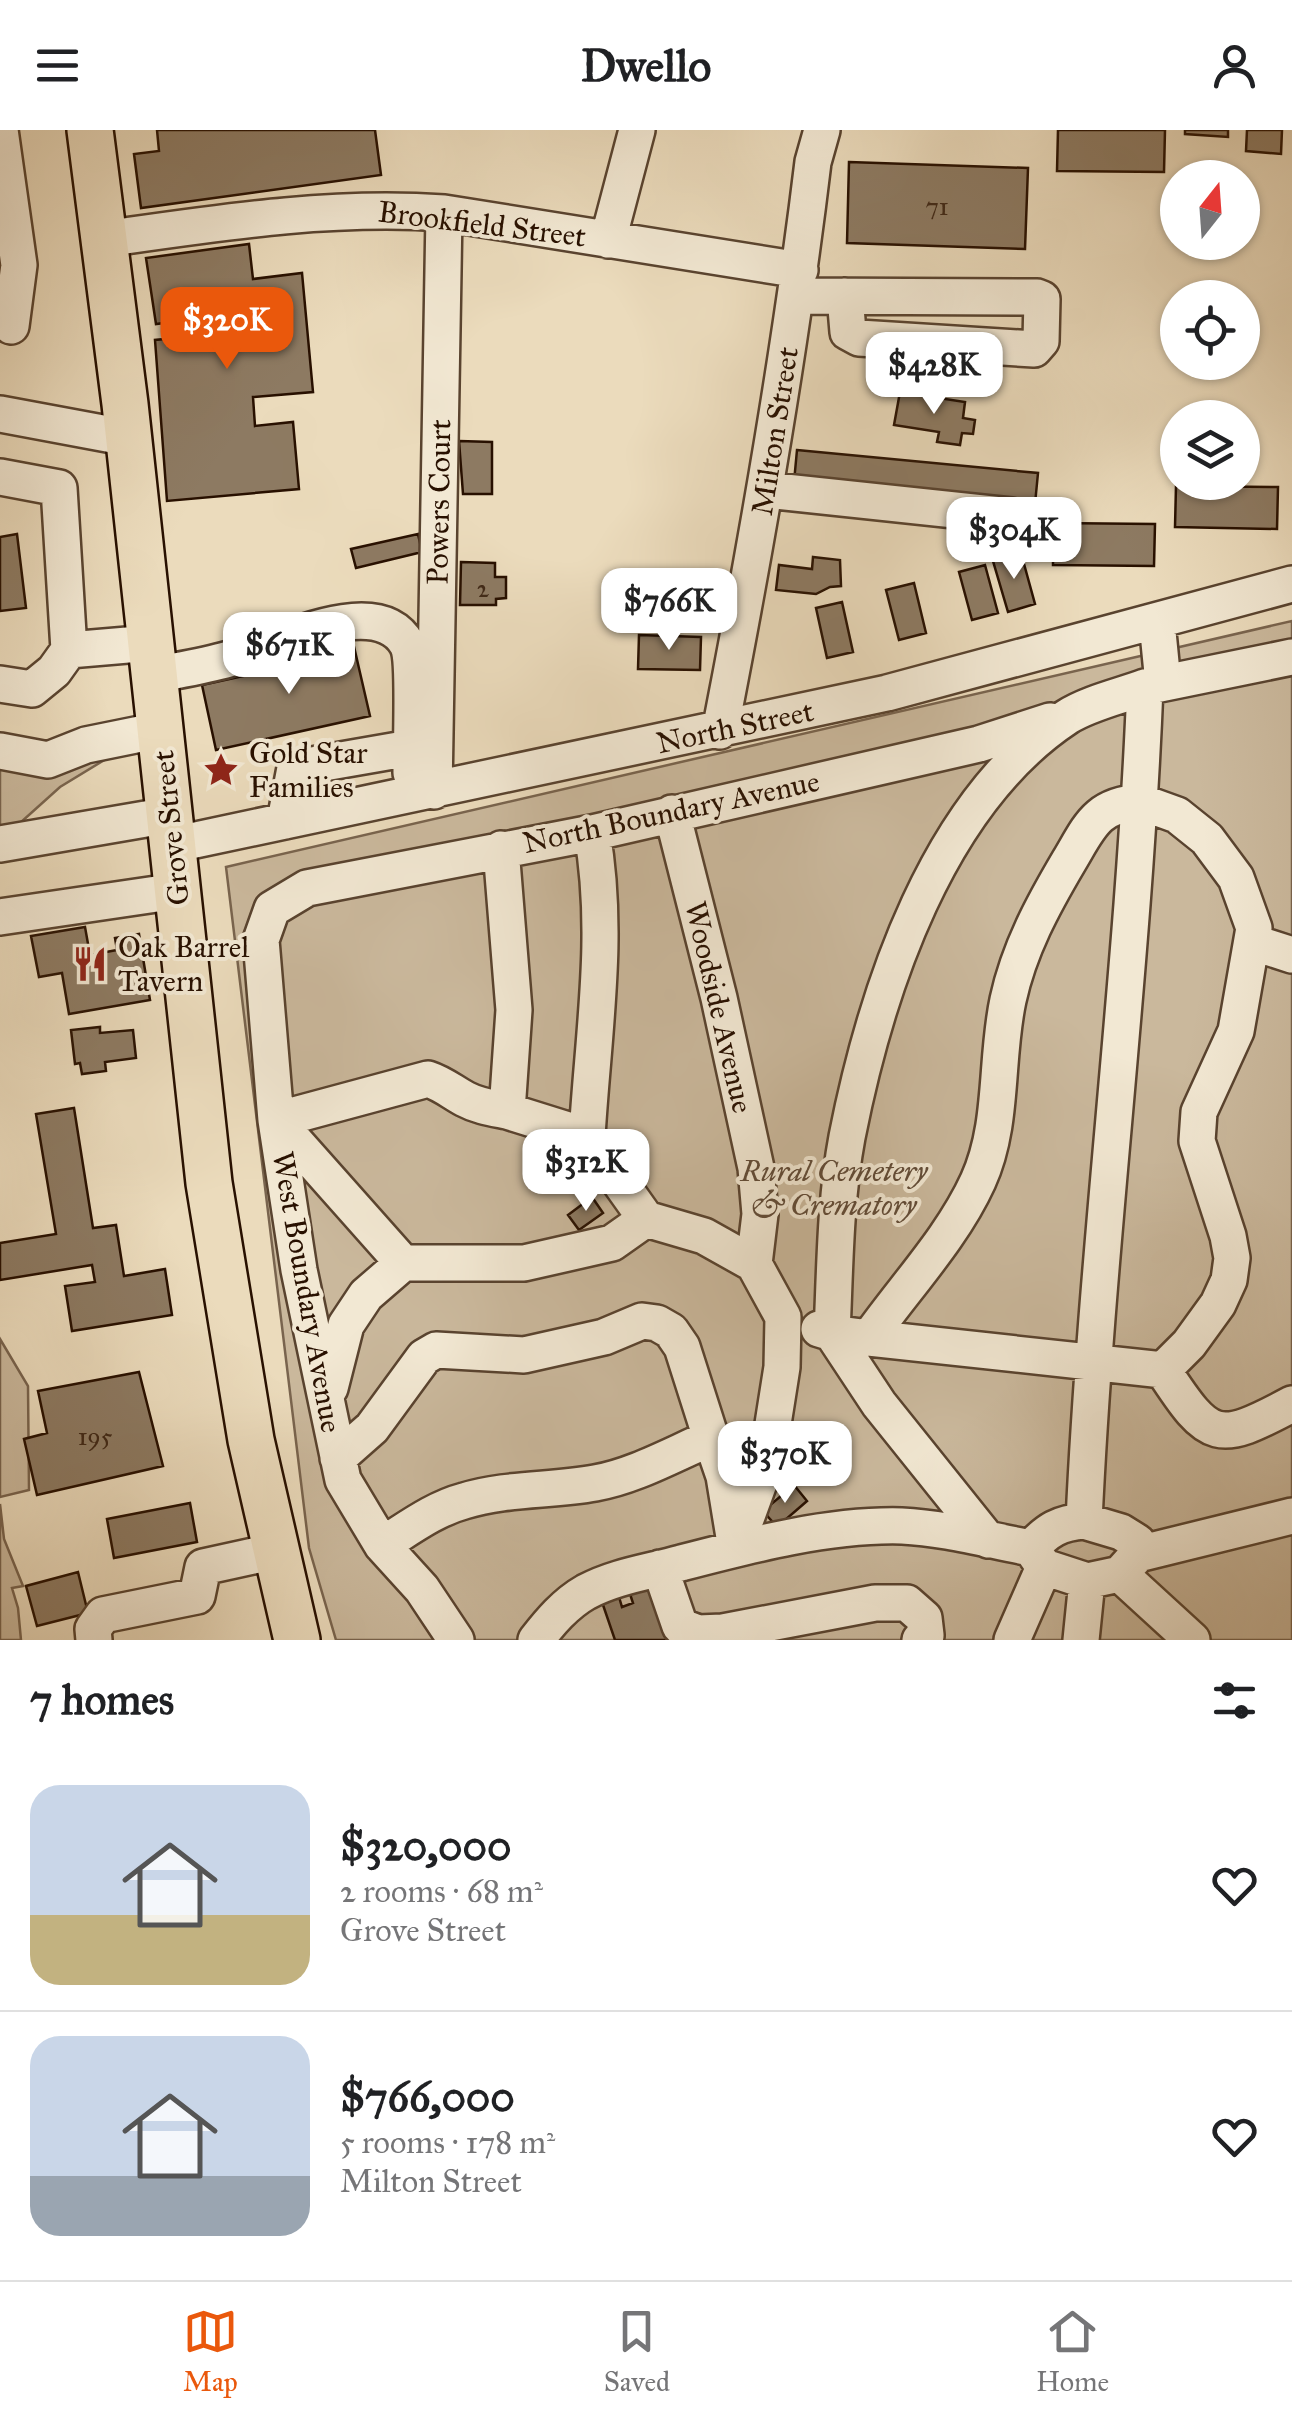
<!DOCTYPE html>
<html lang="en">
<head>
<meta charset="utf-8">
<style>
	:root { --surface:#fff; --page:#f6f6f6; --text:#202124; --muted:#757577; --line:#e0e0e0; --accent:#ea580c }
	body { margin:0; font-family:"IM FELL Great Primer",serif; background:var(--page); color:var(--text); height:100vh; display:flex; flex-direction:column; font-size:38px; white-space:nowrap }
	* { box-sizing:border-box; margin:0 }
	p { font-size:32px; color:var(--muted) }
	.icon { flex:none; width:55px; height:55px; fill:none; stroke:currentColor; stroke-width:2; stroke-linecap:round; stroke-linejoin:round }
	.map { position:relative; height:1510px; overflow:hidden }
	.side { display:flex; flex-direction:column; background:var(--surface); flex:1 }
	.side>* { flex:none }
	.needle { width:65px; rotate:17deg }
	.controls { position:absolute; left:1160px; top:30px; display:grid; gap:20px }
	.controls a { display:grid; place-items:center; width:100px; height:100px; border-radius:50%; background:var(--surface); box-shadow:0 2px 8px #0004; font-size:50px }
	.price { position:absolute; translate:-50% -85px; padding:0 22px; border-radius:20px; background:#fff; color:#222; font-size:32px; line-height:65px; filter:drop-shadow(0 2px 5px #0008) }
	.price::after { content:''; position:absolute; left:50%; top:60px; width:30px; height:22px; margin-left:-15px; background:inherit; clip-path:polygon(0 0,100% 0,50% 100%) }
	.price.current { background:var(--accent); color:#fff }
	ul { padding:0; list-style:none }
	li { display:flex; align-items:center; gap:30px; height:250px; padding:0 30px }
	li+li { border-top:2px solid var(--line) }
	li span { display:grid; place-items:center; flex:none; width:280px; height:200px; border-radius:30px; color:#555 }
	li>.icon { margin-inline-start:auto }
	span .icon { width:120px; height:120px; fill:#fffc; stroke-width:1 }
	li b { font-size:42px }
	h2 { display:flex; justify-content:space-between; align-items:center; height:120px; padding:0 30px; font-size:42px }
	header { display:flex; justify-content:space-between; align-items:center; height:130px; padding:0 30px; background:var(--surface); font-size:45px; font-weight:800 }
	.dock { display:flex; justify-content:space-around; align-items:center; height:140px; border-top:2px solid var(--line); background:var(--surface); font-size:28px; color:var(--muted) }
	.dock a { display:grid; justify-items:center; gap:5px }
	.dock .current { color:var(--accent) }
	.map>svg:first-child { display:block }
	.green { fill:#cab89c; stroke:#79644e; stroke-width:2.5 }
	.building { fill:#8d7a62; stroke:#281000; stroke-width:2.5 }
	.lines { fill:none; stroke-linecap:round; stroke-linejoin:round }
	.minor-casing { stroke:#59432f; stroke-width:40 }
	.major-casing { stroke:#281000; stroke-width:50 }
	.minor { stroke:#f2e8d3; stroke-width:35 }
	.major { stroke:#ebdbbc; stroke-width:45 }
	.labels { text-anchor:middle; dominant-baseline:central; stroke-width:8; stroke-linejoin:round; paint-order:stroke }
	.number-label { font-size:25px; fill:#412a18 }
	.street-label { font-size:30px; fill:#281000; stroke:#f2e8d3 }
	.poi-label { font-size:30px; fill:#281000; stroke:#f2e8d3; text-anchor:start }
	.park-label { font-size:30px; font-style:italic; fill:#614b37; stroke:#f2e8d3 }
</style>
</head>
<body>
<header><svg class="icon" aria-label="menu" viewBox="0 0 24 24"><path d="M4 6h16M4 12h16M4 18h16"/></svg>Dwello<svg class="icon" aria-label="person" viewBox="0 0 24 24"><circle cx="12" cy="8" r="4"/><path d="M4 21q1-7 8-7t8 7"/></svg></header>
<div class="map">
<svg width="1292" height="1510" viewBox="0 0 1292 1510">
	<rect width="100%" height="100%" fill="#ebdbbc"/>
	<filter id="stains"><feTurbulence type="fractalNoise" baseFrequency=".002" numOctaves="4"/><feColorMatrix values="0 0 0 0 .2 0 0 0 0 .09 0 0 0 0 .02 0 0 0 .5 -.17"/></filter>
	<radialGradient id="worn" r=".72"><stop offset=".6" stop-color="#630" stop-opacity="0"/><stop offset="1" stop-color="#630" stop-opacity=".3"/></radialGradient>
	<path class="green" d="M1292 491V1510H336L309 1418 226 737Z
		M120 590 124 618 60 657 0 711V641L12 624Z
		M0 1209 28 1256 29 1360 0 1367Z
		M0 1374 4 1409 23 1456 12 1458 18 1478 21 1510H0Z"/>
	<path class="building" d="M157 0H375L381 45 141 78 134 24 159 21Z
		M1058 0H1165L1164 42 1057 41Z
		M1185 0H1228V7L1185 4Z
		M1247 0H1282L1281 24 1246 21Z
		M849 32 1028 38 1025 119 847 113Z
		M249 114 253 149 302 143 313 262 253 267 255 296 293 292 299 359 167 371 155 210 196 206 195 189 156 194 146 128Z
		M900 262 965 272 963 288 975 290 973 304 962 303 960 315 937 312 939 302 894 295Z
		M459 311 492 312V364H463Z
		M797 320 1038 343 1035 374 794 352Z
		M1176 356 1278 357 1277 399 1175 397Z
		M1053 393 1155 394 1154 436 1053 435Z
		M17 404 26 478 0 481V407Z
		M418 404 422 422 356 438 351 419Z
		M1021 423 1035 474 1008 482 993 431Z
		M813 427 840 430 841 456 830 457 816 464 776 460 779 435 812 439Z
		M461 432 495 433V447H506V468L496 469V475H460Z
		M985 435 998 483 972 490 959 442Z
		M914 453 926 503 899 510 886 460Z
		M842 472 853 522 827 528 816 478Z
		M639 505 701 507 700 540 638 539Z
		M352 508 370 586 216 620 202 555 289 536 286 522Z
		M85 797 90 825 117 820 115 808 139 804 150 870 69 884 62 843 39 847 31 806Z
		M100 897V903L133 900 136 928 105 932 106 941 82 944 80 933 75 934 71 900Z
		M74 978 93 1098 116 1095 124 1146 165 1139 172 1185 72 1201 65 1156 95 1152 92 1135 0 1150V1113L56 1104 36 984Z
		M592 1067 603 1083 579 1100 568 1085Z
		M139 1242 163 1336 37 1365 24 1309 47 1303 38 1261Z
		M794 1355 807 1371 777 1397 763 1381Z
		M190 1373 197 1412 114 1428 107 1389Z
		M78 1442 88 1483 37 1496 26 1456Z
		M661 1454 681 1510H615L602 1472 619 1467 622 1477 633 1473 630 1464Z"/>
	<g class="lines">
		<defs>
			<path id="minor" d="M0 0 19 135 11 196
				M104 109C217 93 329 75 444 83L800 140
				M608 110 637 0
				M796 166 1037 167 1042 169 1041 211 1034 219 859 208 848 202 845 166
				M0 284 129 308
				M0 347 59 358 69 520 151 513
				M766 360 1011 386
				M1157 492 1163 553
				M154 545C179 540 205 536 229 529 271 517 377 460 407 514 415 528 411 620 411 643
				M0 554 32 559 54 541 69 520
				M1145 557 1292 527
				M720 601C757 412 790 223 813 32L822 0
				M0 621 48 630 86 615 160 600
				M434 661 444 83
				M1141 672 1177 685 1207 709 1236 748 1254 798 1236 901 1199 982 1197 1011 1228 1106 1232 1128 1229 1150 1218 1174 1189 1214 1163 1240 869 1208C905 1157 952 1108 978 1051 1004 994 995 930 1008 870 1019 819 1043 775 1069 731 1090 696 1096 675 1141 672Z
				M672 683 719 868 756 1038 760 1084 754 1134 783 1187 782 1237 773 1294 759 1353 735 1419
				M285 691 295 638 410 618
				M0 714 169 685
				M172 715 887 563 1292 454
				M501 719 514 880 507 981 587 1006C593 904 610 804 592 703
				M0 787 177 761
				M1252 812 1292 825
				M587 1006 646 1089
				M403 1133 276 990 428 949C443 954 452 962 465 969 478 976 492 978 507 981
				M819 1199 832 1203 879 1274 988 1410
				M869 1208 832 1203C835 1138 835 1071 847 1007 876 860 937 673 1067 587 1089 573 1121 566 1145 557 1134 836 1097 1112 1084 1391
				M1163 1240C1210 1312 1217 1314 1292 1274
				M330 1258 346 1195 366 1165 403 1133H524L612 1113 646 1089 704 1106 754 1134
				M711 1308 724 1346 735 1413
				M338 1328 372 1298 424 1227 436 1220 524 1225 604 1207 642 1191 657 1193 671 1201 682 1217 711 1308C673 1324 635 1346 595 1353 552 1361 506 1358 464 1371 434 1379 408 1399 382 1415
				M1084 1391 1121 1402 1137 1412 1138 1424 1120 1444 1087 1451 1044 1437 1031 1418C1048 1400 1059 1393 1084 1391Z
				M1138 1424 1292 1386
				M660 1438 680 1496 698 1503 723 1502 875 1473H907L924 1488 926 1505 920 1510
				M1120 1444 1192 1510
				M94 1510 93 1499 103 1485 197 1466 203 1437 276 1421
				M456 1510 422 1459 382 1415 343 1350 299 1140 276 990 261 810 272 779 307 758 592 703 979 614 1050 591
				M536 1510C550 1492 565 1474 586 1462 616 1446 649 1442 681 1433 750 1415 830 1394 902 1396 945 1398 988 1410 1031 1418
				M1012 1510 1044 1437
				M1081 1510 1087 1451"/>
			<path id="major" d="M90 0 125 274 209 1053 251 1310 297 1510"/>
		</defs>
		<use href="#minor" class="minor-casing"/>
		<use href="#major" class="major-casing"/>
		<use href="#minor" class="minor"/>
		<use href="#major" class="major"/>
	</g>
	<defs>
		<symbol id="sight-bare" viewBox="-9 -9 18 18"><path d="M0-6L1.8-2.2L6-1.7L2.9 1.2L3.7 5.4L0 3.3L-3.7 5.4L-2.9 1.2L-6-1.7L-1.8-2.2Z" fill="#8f2418" stroke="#f2e8d3" stroke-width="2.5" paint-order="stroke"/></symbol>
		<symbol id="restaurant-bare" viewBox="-9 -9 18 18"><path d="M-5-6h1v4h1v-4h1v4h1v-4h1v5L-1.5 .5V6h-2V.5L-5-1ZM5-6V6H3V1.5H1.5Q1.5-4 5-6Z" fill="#8f2418" stroke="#f2e8d3" stroke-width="2.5" paint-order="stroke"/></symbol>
	</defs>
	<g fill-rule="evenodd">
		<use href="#sight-bare" x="196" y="615" width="50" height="50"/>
		<use href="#restaurant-bare" x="65" y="809" width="50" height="50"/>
	</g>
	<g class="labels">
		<g class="number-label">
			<text x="937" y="76">71</text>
			<text x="483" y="458">2</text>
			<text x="95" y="1306">195</text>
		</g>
		<g class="street-label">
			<text transform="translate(482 94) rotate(7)">Brookfield Street</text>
			<text transform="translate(775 301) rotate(-81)">Milton Street</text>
			<text transform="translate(439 372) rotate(-89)">Powers Court</text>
			<text transform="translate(735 597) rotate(-12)">North Street</text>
			<text transform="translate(671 682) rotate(-12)">North Boundary Avenue</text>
			<text transform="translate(171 698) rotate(-96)">Grove Street</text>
			<text transform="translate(719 877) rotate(77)">Woodside Avenue</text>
			<text transform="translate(307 1162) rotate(80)">West Boundary Avenue</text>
		</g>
		<g class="poi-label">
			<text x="249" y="623">Gold Star<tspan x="249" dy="34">Families</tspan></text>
			<text x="118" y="817">Oak Barrel<tspan x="118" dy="34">Tavern</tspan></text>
		</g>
		<g class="park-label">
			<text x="834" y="1041">Rural Cemetery<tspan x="834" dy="34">&amp; Crematory</tspan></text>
		</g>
	</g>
	<rect width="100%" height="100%" filter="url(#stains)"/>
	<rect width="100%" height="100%" fill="url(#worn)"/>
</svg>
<div class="controls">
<a><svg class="needle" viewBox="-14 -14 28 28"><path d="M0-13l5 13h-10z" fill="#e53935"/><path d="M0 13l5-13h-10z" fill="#757577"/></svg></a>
<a><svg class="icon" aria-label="locate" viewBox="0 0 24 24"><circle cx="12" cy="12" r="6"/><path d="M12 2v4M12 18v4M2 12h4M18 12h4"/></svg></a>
<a><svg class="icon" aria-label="layers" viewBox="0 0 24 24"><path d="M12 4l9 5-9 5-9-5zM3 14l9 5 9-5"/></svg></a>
</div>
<b class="price current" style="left:227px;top:242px">$320K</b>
<b class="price" style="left:934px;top:287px">$428K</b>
<b class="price" style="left:1014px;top:452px">$304K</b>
<b class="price" style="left:669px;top:523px">$766K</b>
<b class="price" style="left:289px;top:567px">$671K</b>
<b class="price" style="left:586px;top:1084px">$312K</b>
<b class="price" style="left:785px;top:1376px">$370K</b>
</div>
<section class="side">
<h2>7 homes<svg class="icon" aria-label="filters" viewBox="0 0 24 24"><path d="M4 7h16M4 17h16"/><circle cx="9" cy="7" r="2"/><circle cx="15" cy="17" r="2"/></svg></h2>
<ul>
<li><span style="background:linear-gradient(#c9d6e8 65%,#c2b280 0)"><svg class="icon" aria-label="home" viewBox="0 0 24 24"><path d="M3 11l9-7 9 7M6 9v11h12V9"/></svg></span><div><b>$320,000</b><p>2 rooms · 68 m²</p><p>Grove Street</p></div><svg class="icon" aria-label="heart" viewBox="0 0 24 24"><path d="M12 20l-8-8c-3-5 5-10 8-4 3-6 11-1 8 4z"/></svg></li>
<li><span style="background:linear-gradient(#c9d6e8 70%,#9aa5b1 0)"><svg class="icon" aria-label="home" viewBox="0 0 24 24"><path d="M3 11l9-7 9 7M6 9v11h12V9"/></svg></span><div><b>$766,000</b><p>5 rooms · 178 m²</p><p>Milton Street</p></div><svg class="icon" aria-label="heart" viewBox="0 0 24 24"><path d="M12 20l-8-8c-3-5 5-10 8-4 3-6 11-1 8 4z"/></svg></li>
</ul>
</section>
<nav class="dock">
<a class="current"><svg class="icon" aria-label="map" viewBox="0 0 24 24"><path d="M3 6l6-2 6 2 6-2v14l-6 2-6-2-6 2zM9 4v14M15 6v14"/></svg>Map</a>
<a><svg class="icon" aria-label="saved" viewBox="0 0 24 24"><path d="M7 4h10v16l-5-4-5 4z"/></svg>Saved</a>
<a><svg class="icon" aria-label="home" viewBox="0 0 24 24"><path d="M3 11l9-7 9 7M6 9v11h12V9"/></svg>Home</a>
</nav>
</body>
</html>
